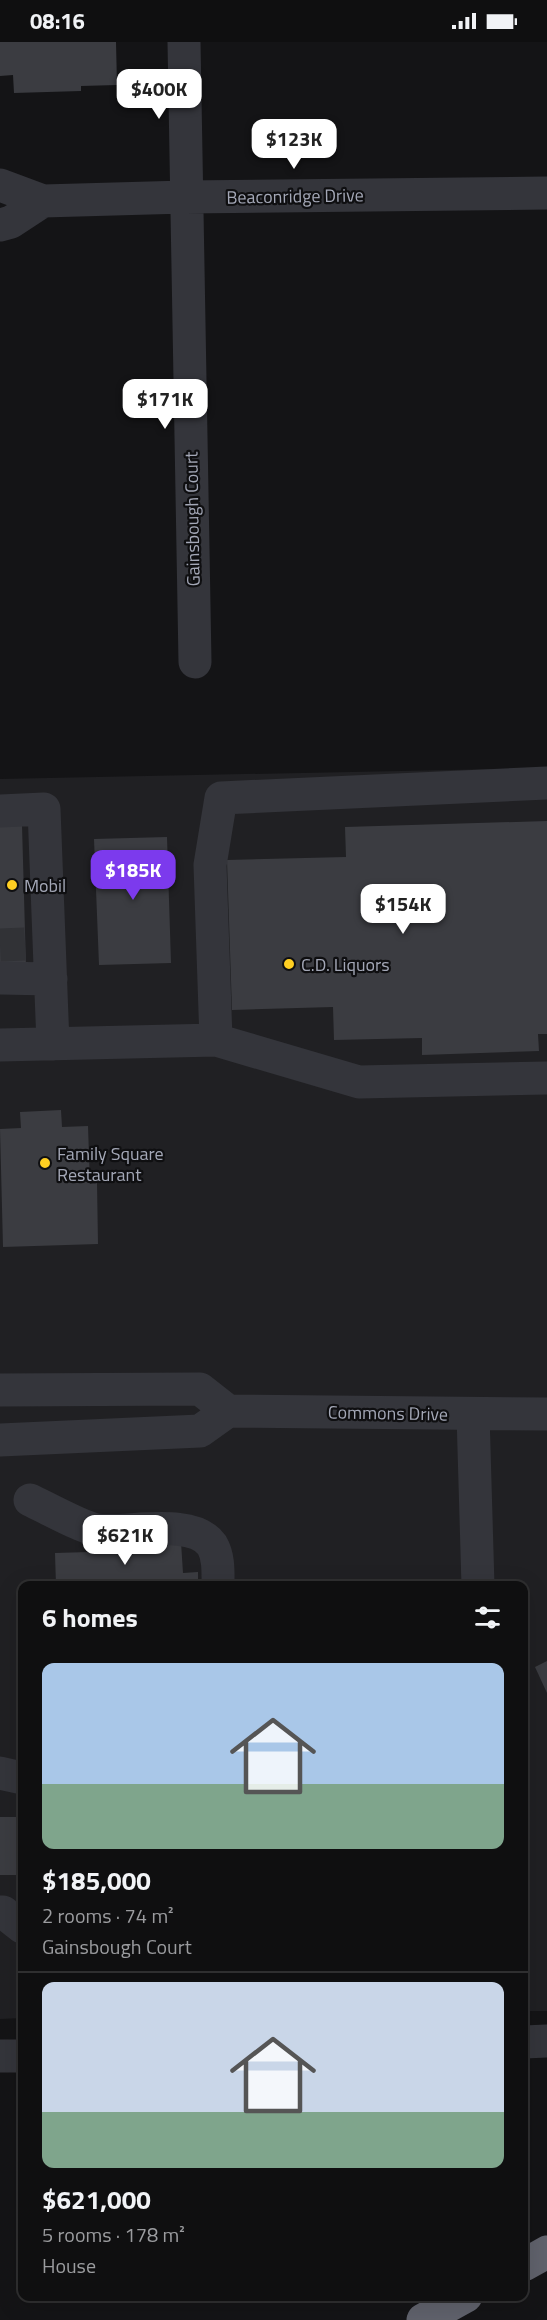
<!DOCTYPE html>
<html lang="en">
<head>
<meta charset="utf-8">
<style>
	:root { --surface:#0f0f10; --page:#181819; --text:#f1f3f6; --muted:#9b9c9f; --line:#2f2f30; --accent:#7c3aed }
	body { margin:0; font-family:"Titillium Web",sans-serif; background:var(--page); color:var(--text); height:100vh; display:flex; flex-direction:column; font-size:22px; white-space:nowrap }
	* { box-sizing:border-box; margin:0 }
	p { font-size:20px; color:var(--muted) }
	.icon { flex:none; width:33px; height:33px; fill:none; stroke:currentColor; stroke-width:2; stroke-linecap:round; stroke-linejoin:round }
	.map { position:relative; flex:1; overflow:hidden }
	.sheet { position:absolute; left:18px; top:1539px; width:510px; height:720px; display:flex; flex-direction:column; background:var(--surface); border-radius:12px; box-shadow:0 6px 24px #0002,0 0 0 2px var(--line) }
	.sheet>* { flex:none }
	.price { position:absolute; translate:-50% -51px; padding:0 14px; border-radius:12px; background:#fff; color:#222; font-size:20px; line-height:39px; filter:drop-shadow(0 2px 3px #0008) }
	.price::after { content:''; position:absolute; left:50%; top:36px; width:18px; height:14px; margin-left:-9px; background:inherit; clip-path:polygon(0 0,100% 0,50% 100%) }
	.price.current { background:var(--accent); color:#fff }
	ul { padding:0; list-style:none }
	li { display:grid; align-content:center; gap:12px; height:318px; padding:0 24px }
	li+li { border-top:2px solid var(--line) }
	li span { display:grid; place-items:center; height:186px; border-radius:12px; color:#555 }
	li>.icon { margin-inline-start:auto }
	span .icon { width:108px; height:108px; fill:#fffc; stroke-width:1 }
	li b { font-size:26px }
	h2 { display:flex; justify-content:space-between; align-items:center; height:72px; padding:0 24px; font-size:26px }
	.status { display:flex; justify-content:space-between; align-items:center; height:42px; padding:0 30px; background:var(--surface); direction:ltr }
	.status svg { height:16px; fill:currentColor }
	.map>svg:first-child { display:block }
	.built { fill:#202023 }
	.building { fill:#3b3c41 }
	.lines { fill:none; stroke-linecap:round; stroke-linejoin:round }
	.minor-tunnel { stroke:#313236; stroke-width:33; stroke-dasharray:33 16; stroke-linecap:butt }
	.minor { stroke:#34353b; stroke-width:33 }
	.highway { stroke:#60626c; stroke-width:33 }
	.poi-dot { fill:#ffcf22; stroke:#0f0f11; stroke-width:2 }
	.labels { text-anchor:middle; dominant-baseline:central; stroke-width:4.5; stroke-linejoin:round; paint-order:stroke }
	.street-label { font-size:18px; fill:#a4a8b7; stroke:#0f0f11 }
	.poi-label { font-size:18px; fill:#a4a8b7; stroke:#0f0f11; text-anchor:start }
</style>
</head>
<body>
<div class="status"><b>08:16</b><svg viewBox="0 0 49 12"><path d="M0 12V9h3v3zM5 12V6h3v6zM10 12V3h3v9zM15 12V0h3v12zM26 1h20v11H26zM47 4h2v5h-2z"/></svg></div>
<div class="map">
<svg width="547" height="2278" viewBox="0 0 547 2278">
	<rect width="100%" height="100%" fill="#141416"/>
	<path class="built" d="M547 726V1969H524V1544H22V1976L0 1977V737Z"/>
	<path class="building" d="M0 0H116L117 43 81 44V49L14 51 13 33 0 34Z
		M547 779V992H538L539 1009 422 1013V996L334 998 333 965 232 968 227 818 346 815 345 785Z
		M22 783 26 925 0 926V784Z
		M167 795 171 921 99 923 94 797Z
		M61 1068 62 1085 88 1084 90 1142 97 1141 98 1202 3 1205 0 1087 21 1086 20 1070Z
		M181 1500 183 1531 198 1530V1544H56L55 1511 89 1510V1503Z
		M547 1619V1651L535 1625Z
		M0 1775H22V1833H0Z"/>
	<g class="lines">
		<path class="minor-tunnel" d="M0 903 25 902"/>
		<path class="minor" d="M184 0 195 620
			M0 143 43 159 185 155 547 151
			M0 183 11 180 43 159
			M0 769 44 767 53 1002
			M0 936 51 937
			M216 998 210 823 221 756 547 741
			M0 1003 216 998 359 1040 547 1036
			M0 1348 200 1347 228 1369 547 1372
			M473 1372 478 1544
			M0 1398 200 1389 228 1369
			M30 1458C45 1465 83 1486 97 1488 126 1492 193 1475 212 1503 219 1515 218 1530 218 1544
			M0 1731 22 1736
			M0 1870H3L22 1885
			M524 2000 547 1999
			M0 2014H22"/>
		<path class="highway" d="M524 2223 547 2210
			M423 2278 466 2254"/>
	</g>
	<g class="poi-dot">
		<circle cx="12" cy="843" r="6"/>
		<circle cx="289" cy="922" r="6"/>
		<circle cx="45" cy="1121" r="6"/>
	</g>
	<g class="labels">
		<g class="street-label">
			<text transform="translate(295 154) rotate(-1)">Beaconridge Drive</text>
			<text transform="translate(192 477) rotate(-91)">Gainsbough Court</text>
			<text transform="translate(388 1371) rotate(1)">Commons Drive</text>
		</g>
		<g class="poi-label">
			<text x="24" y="843">Mobil</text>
			<text x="301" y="922">C.D. Liquors</text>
			<text x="57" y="1111">Family Square<tspan x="57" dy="21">Restaurant</tspan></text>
		</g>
	</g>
</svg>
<b class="price" style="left:159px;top:78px">$400K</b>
<b class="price" style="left:294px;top:128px">$123K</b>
<b class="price" style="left:165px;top:388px">$171K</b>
<b class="price current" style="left:133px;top:859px">$185K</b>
<b class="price" style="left:403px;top:893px">$154K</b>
<b class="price" style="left:125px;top:1524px">$621K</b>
<section class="sheet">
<h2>6 homes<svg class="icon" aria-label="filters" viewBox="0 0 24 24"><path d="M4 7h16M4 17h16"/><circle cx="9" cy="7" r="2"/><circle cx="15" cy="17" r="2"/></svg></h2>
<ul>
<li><span style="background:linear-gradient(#a9c7e8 65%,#7fa58c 0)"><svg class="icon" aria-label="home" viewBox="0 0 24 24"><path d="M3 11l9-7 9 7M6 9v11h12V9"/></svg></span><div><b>$185,000</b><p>2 rooms · 74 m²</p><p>Gainsbough Court</p></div></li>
<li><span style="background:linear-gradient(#c9d6e8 70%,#7fa58c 0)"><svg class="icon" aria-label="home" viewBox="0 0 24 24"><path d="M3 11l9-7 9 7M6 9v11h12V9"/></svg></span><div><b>$621,000</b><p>5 rooms · 178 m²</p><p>House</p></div></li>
</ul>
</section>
</div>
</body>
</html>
